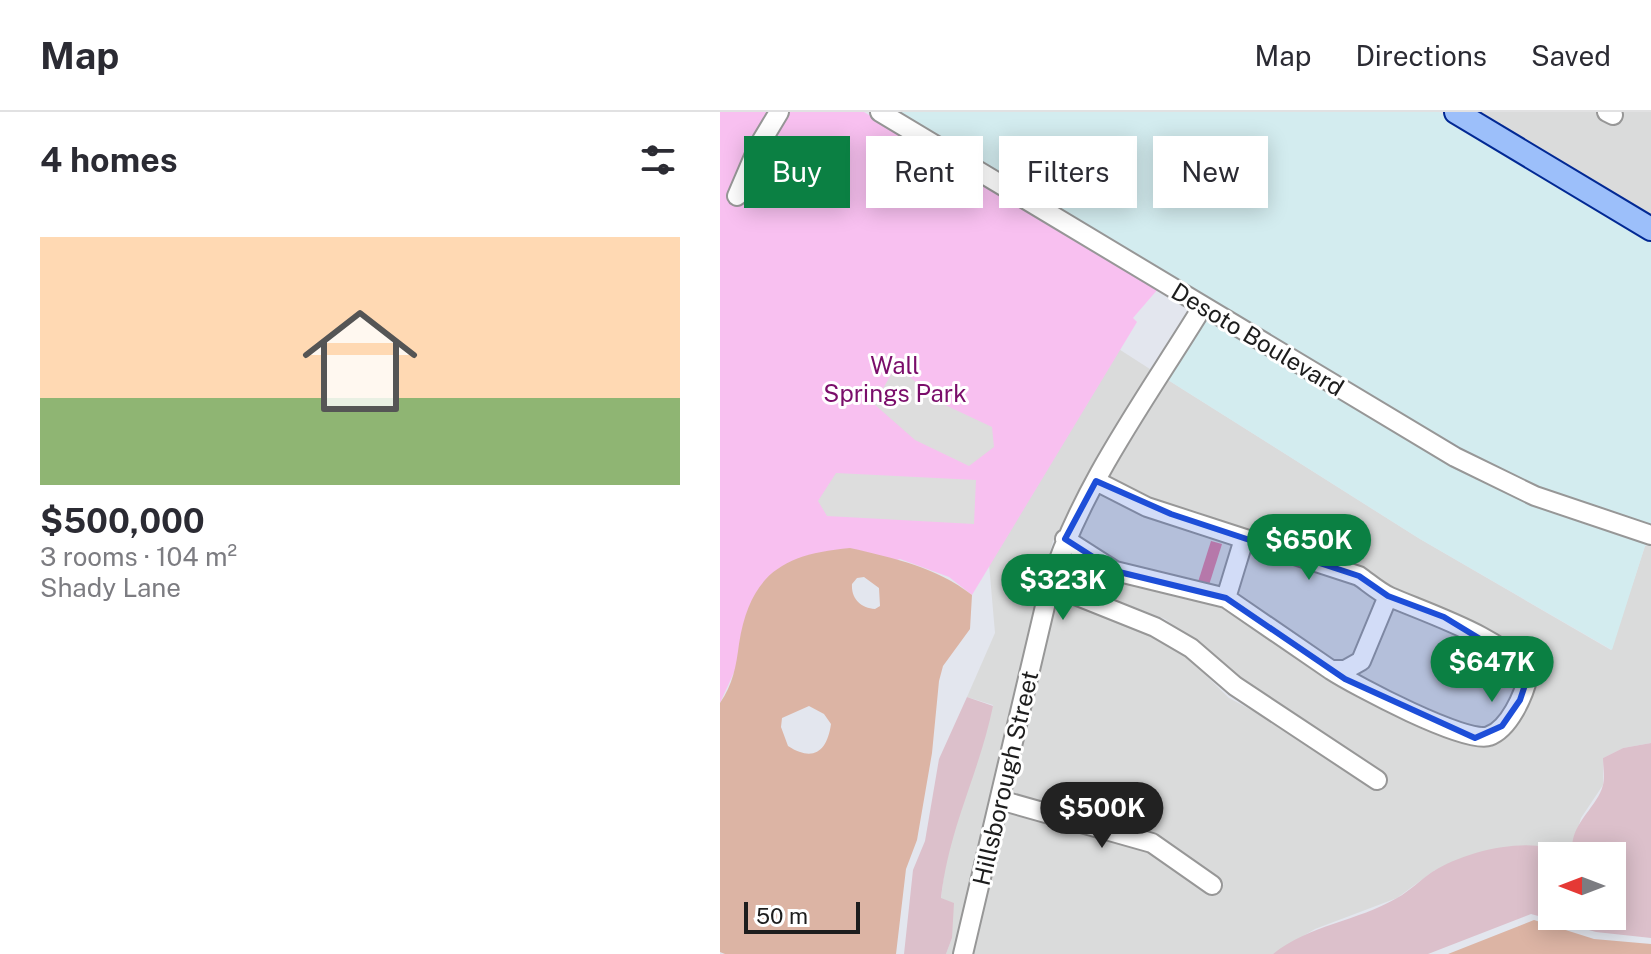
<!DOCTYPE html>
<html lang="en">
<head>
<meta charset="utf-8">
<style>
	:root { --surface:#fff; --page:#f2f2f3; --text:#2b2b33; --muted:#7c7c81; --line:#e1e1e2; --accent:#0b8043 }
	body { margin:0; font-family:"Public Sans",sans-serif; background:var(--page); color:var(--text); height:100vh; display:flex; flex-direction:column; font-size:30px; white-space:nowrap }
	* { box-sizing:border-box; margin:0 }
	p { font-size:26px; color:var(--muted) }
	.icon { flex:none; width:44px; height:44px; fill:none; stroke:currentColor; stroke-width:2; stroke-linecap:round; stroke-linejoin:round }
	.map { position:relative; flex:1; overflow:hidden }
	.drawer { display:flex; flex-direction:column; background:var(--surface); width:720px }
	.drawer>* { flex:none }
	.hud { position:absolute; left:24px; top:24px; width:760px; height:72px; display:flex; gap:16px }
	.needle { width:52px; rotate:270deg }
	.tools { position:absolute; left:818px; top:730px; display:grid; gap:16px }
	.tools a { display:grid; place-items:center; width:88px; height:88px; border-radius:0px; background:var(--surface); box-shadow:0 4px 20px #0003; font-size:40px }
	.scale { position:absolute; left:24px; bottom:20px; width:116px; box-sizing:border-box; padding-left:8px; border:4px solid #1d1d1d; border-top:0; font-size:22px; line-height:28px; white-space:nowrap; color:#1d1d1d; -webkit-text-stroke:6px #fff; paint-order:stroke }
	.price { position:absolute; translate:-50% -68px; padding:0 18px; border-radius:28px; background:var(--accent); color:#fff; font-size:26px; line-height:52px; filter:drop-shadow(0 2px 4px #0008) }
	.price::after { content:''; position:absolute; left:50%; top:48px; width:24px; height:18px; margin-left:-12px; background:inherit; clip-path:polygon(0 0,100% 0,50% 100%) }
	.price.current { background:#222; color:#fff }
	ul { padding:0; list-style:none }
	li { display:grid; align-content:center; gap:16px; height:424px; padding:0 40px }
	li+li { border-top:2px solid var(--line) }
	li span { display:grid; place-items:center; height:248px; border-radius:0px; color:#555 }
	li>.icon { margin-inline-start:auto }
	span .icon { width:144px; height:144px; fill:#fffc; stroke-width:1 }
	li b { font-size:34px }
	h2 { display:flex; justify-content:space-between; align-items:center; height:96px; padding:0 40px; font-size:34px }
	.tag { padding:0 28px; border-radius:0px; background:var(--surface); box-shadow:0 4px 20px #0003; font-size:28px; line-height:72px }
	.tag.current { background:var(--accent); color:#fff }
	header { display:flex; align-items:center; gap:48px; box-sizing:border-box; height:112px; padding:0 40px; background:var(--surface); border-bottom:2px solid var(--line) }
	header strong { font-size:38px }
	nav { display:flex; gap:44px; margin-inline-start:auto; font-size:28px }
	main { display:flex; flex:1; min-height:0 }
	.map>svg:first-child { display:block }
	.residential { fill:#dadbdb }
	.commercial { fill:#d3ecef }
	.wetland { fill:#dcc0cb }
	.park { fill:#f8c0f0 }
	.pitch { fill:#dd829f }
	.parking { fill:#ddd }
	.water { fill:#dcb4a4; fill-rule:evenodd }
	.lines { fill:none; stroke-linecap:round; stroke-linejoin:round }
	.minor-casing { stroke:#979797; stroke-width:22 }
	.major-casing { stroke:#022994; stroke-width:26 }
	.minor { stroke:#fff; stroke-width:18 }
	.major { stroke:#9cbffa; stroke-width:22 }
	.marked { fill:#1d4ed8; fill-opacity:0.2; stroke:#1d4ed8; stroke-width:6; stroke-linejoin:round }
	.labels { text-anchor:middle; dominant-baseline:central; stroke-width:6; stroke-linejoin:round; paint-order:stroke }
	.street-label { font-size:24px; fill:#1d1d1d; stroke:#fff }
	.park-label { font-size:24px; fill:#7a0d6a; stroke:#fff }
</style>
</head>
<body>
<header>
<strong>Map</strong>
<nav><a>Map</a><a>Directions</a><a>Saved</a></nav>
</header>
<main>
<section class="drawer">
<h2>4 homes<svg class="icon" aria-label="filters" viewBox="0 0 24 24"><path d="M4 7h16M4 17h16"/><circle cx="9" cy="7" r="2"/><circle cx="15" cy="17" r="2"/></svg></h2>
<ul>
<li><span style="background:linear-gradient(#ffd9b3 65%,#8fb573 0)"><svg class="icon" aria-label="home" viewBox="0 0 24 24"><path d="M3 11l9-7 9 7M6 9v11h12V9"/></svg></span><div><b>$500,000</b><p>3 rooms · 104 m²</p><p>Shady Lane</p></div></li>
</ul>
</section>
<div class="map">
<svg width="931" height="842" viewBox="0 0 931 842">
	<rect width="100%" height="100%" fill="#e3e6ee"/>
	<path class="residential" d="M753 0H931V107Z
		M391 232 433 259 364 371 333 429 319 477 234 842H226L232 826 221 787 226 744 273 593 247 585 275 521 269 452Z
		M448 268 700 427 891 538 925 434 931 433V631L903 636 883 646V673L861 706 852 736 854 744H832V765L819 734 715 758 677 786 595 817 553 842H252L286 698 427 739 493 784 504 772 434 724 290 682 337 483 411 511 464 542 509 586 567 617 577 604 519 573 477 531 445 507 341 467 350 440 464 486 502 493 621 574 694 610 751 633 771 632 788 621 815 576 816 561 809 546 729 498 476 399 431 388 388 366Z
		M380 381 424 402 514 432 499 476 398 451 356 425Z
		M531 437 635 471 658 487 633 545 614 550 516 483Z
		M674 494 720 512 796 558 797 572 775 609 766 617 756 618 636 563 649 552Z"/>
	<path class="commercial" d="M176 0H719L931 126V415L819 376 740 338Z
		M487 206 765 370 865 412 931 431 925 434 892 538 700 427 448 268Z"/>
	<path class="wetland" d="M247 585 273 594C259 662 229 715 221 786L234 791 232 826 226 842H184L193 758 205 729 219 647Z
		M931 631V826L876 820 811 802 708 842H553C589 813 638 809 677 786 690 779 700 768 712 760 740 742 787 730 819 734L832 765V804H892V744H854C845 715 877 697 883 673 885 665 883 654 883 646L903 636Z"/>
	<path class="park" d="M0 0H144L438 177 413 206 417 210 252 483 229 465 180 447 29 497 17 554 0 591Z"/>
	<path class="pitch" d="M491 429 502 432 489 473 478 470Z"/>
	<path class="parking" d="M176 254 223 292 272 315 274 335 249 354 195 328 154 292Z
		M116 361 256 368 254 412 107 404 98 389Z"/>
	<path class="water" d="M130 436C174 446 216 455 252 483L250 517 223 554 219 569 212 641 197 728 186 757 176 842H5L0 840V591C13 572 16 555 19 532 30 462 63 442 130 436ZM144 465 159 476 160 494 155 497C141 496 131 487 132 472L137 466ZM89 594 104 602 111 612C107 640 93 650 68 634L61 615 62 606Z
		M814 808 874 827 931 832V842H728Z"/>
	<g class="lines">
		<defs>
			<path id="minor" d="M160 0 735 345 815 384 931 423
				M887 0 893 3
				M17 84 38 35 59 0
				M376 369 427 395 639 464C649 471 659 480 670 485 704 500 793 529 808 564 804 583 789 617 769 624 747 633 634 573 611 558
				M345 427 395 459 506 486 611 558H625L641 549 668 484
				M330 473 435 515 471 536 515 574 657 668
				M506 486 524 427
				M280 688 432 731 492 773
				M243 842 330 473C362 372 428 284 483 194"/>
			<path id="major" d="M736 0 931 117"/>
		</defs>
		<use href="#minor" class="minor-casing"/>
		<use href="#major" class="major-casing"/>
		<use href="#minor" class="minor"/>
		<use href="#major" class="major"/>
	</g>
	<path class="marked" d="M376 369 451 402 639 464 668 484 724 505 803 553 808 564 800 588 782 614 755 626 625 567 506 486 395 459 345 427Z"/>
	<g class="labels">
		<g class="street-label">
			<text transform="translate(538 227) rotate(31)">Desoto Boulevard</text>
			<text transform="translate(285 666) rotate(-77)">Hillsborough Street</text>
		</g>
		<g class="park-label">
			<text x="175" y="253">Wall<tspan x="175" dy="28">Springs Park</tspan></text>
		</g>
	</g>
</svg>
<div class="tools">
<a><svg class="needle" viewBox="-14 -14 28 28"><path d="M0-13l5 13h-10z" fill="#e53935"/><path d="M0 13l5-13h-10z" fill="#7c7c81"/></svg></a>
</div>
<div class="scale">50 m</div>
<b class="price" style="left:589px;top:470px">$650K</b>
<b class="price" style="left:343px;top:510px">$323K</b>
<b class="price" style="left:772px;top:592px">$647K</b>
<b class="price current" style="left:382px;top:738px">$500K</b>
<div class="hud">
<a class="tag current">Buy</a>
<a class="tag">Rent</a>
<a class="tag">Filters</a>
<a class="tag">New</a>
</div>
</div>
</main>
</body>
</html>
